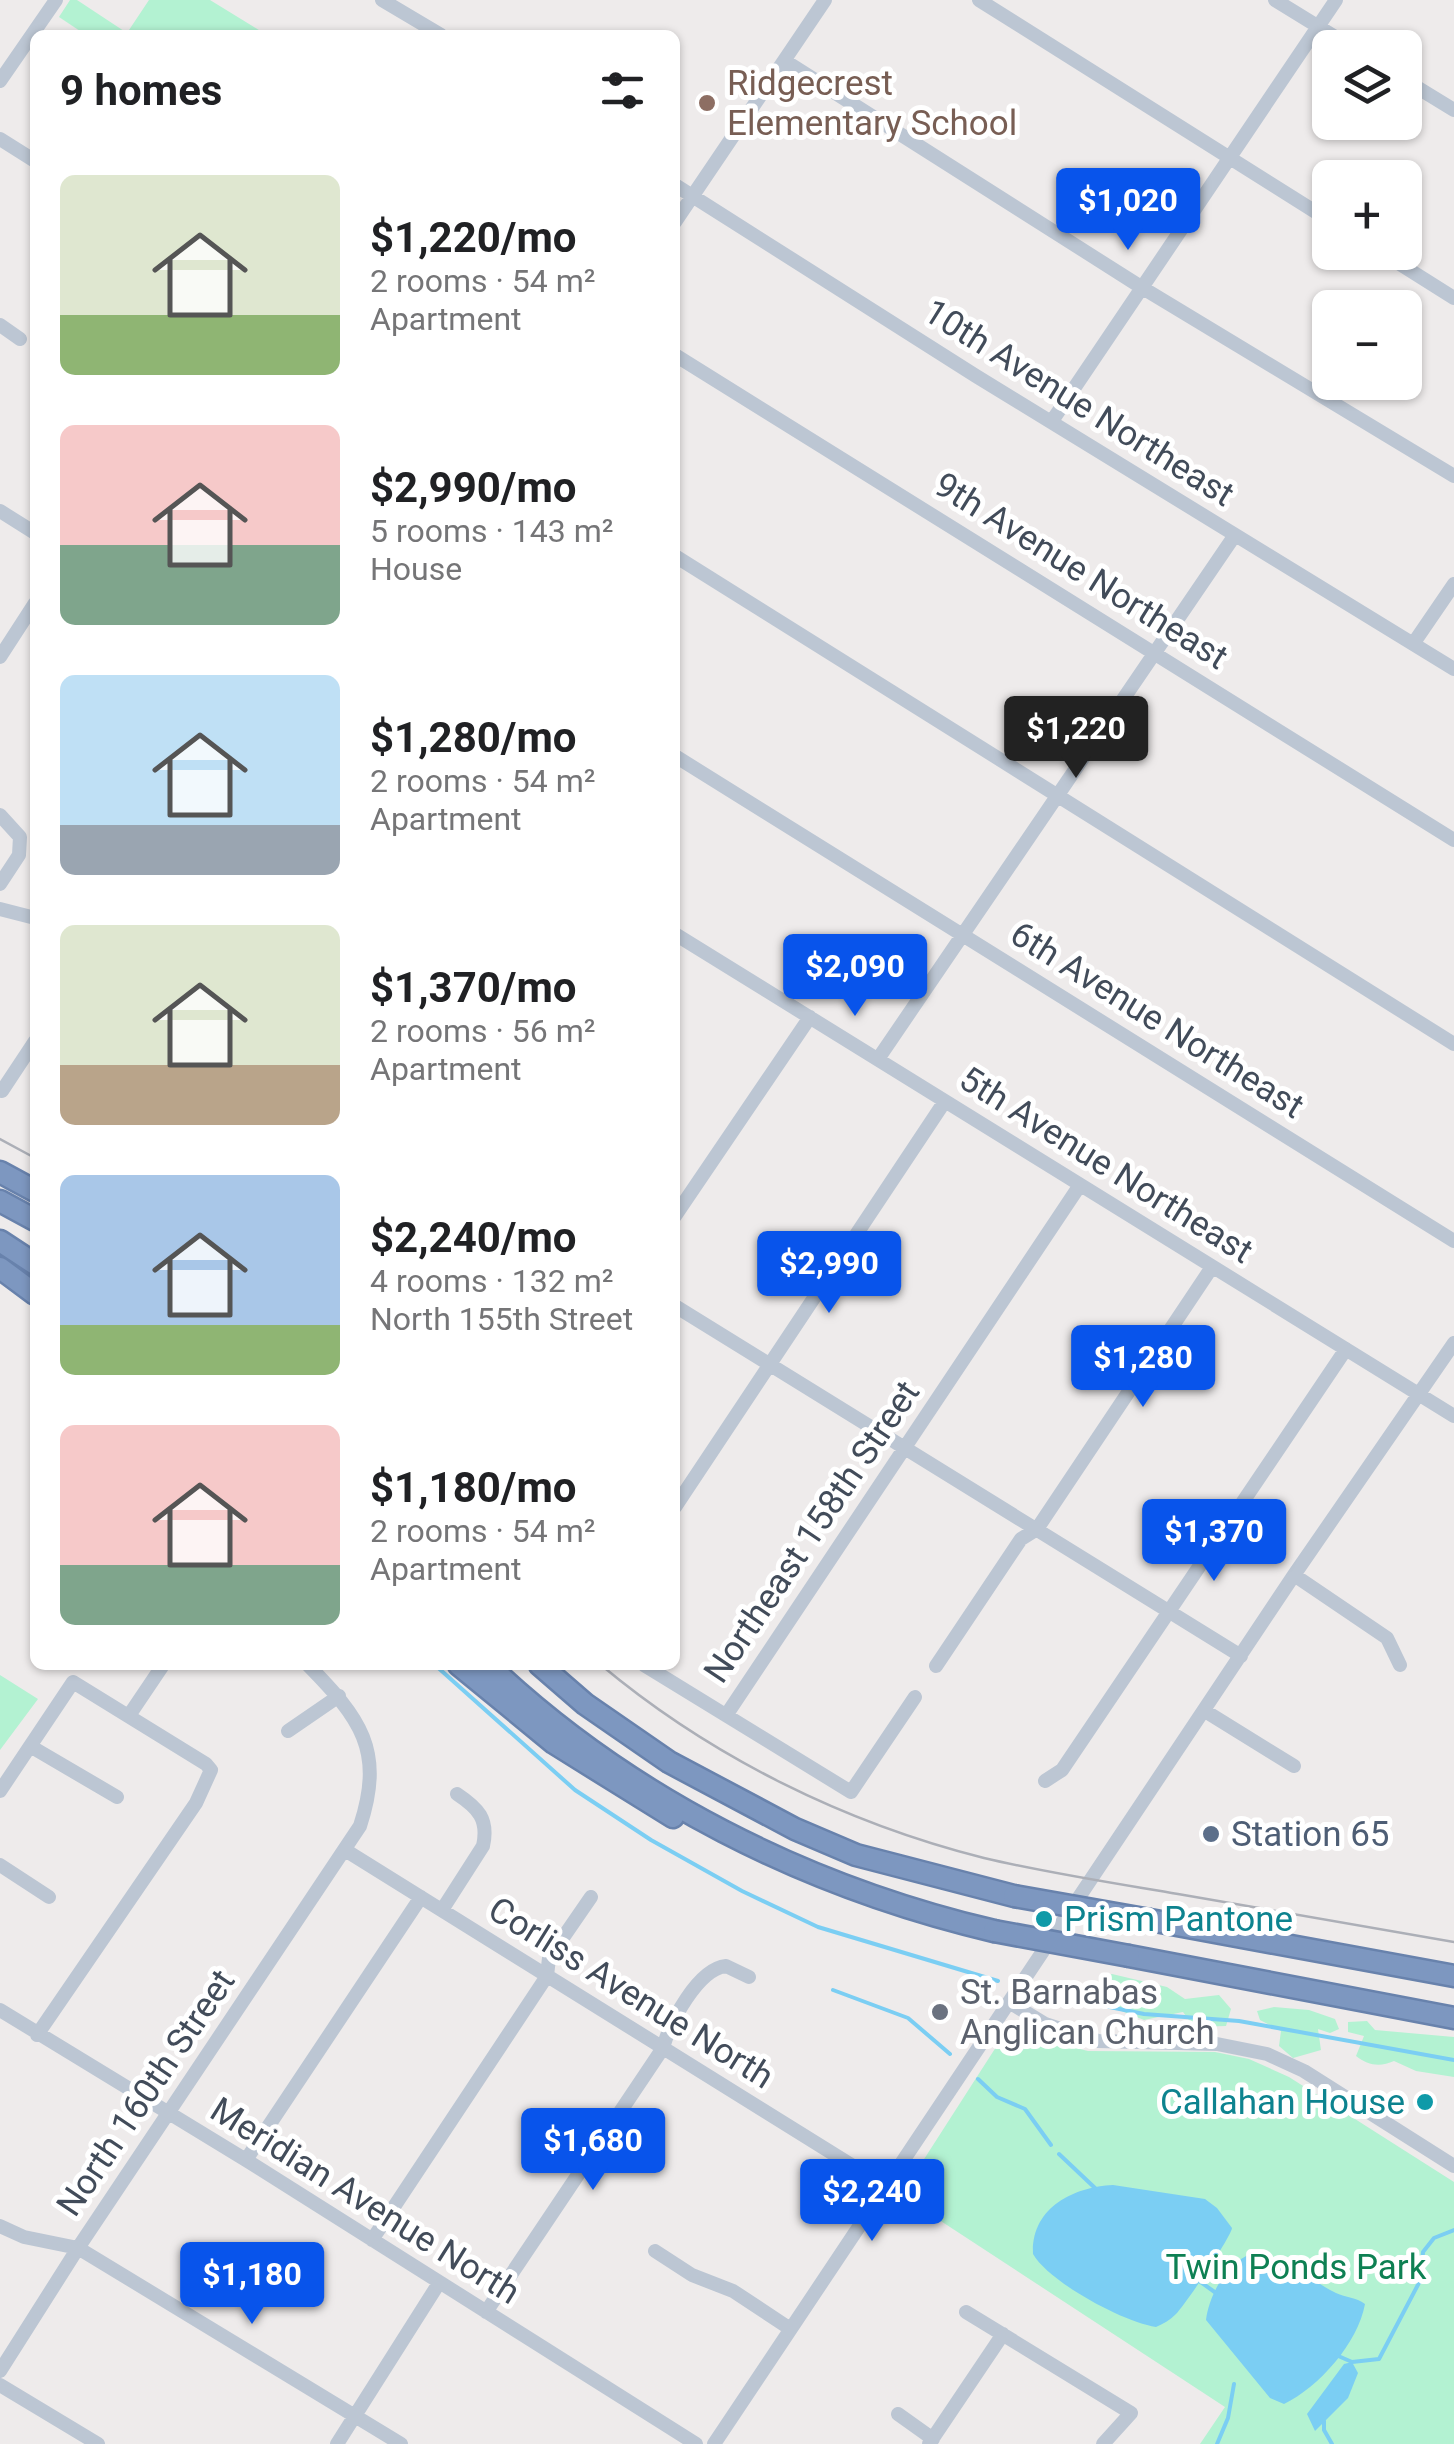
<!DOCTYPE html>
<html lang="en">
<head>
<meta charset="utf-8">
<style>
	:root { --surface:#fff; --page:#f6f6f6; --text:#202124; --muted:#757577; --accent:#0854eb }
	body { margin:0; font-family:Roboto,sans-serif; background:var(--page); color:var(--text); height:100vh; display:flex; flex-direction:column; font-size:38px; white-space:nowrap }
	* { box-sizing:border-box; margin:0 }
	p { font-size:32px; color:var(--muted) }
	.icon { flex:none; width:55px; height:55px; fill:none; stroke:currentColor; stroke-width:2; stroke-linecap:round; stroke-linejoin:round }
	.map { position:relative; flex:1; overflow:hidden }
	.drawer { position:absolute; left:30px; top:30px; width:650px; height:1640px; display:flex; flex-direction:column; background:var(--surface); border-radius:15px; box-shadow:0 2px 8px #0004 }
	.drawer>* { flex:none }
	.tools { position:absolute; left:1312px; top:30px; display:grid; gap:20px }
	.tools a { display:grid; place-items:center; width:110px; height:110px; border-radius:15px; background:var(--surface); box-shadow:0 2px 8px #0004; font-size:50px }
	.price { position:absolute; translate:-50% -85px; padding:0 22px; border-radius:10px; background:var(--accent); color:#fff; font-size:32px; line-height:65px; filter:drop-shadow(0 2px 5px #0008) }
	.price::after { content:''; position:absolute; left:50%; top:60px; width:30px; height:22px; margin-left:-15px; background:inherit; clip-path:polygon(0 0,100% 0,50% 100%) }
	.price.on { background:#222; color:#fff }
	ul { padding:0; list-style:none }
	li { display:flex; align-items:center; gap:30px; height:250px; padding:0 30px }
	li span { display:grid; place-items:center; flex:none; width:280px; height:200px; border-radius:15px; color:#555 }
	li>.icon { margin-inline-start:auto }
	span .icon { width:120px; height:120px; fill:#fffc; stroke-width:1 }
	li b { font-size:42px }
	h2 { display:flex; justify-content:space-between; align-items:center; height:120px; padding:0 30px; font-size:42px }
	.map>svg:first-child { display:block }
	.green { fill:#b3f2d2 }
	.water { fill:#7bcef3 }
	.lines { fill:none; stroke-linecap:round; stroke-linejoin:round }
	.stream { stroke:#7bcef3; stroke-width:4 }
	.highway-casing { stroke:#6882ac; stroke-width:25 }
	.minor { stroke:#bcc6d3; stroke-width:14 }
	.highway { stroke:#7d97c0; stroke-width:20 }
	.tram { stroke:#acafb7; stroke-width:2.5 }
	.highway-bridge-casing { stroke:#6882ac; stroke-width:25; stroke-linecap:butt }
	.highway-bridge { stroke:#7d97c0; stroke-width:20 }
	.education-dot { fill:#8d6e63; stroke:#fff; stroke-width:4 }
	.service-dot { fill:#5c6f8a; stroke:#fff; stroke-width:4 }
	.culture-dot { fill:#0f9aa8; stroke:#fff; stroke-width:4 }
	.worship-dot { fill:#6b7280; stroke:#fff; stroke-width:4 }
	.labels { text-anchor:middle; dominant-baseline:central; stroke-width:10; stroke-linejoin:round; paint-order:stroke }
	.education-label { font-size:35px; fill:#785e54; stroke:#fff; text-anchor:start }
	.street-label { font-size:35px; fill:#424c5a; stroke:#fff }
	.service-label { font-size:35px; fill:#4e5e75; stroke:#fff; text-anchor:start }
	.culture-label { font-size:35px; fill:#0d838f; stroke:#fff; text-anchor:start }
	.worship-label { font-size:35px; fill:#5b616d; stroke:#fff; text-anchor:start }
	.park-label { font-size:35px; fill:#0e8053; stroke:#fff }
</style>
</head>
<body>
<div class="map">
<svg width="1454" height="2444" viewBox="0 0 1454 2444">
	<rect width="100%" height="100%" fill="#eeebeb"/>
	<path class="green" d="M70 0H77L127 33 149 0H210L267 35H86L59 17Z
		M0 1675 38 1699 0 1750Z
		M1112 1974 1167 1987 1185 1999 1219 1995 1231 2009 1226 2026 1194 2027 1183 2012 1144 2020 1104 2004 1100 1979Z
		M1274 2007 1309 2010 1335 2019 1339 2029 1330 2033 1318 2029 1321 2050 1293 2058 1279 2046 1281 2031 1260 2020 1257 2011Z
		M1367 2021 1375 2030 1454 2037V2077L1416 2071 1394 2061C1381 2067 1368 2066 1356 2056L1364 2036 1348 2032V2022Z
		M1021 2025 1060 2044 1088 2051 1215 2052 1249 2059 1289 2077 1454 2182V2444H1200L1225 2407 901 2195 1007 2030Z"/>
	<path class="water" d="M1113 2185 1205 2199 1217 2208 1232 2228C1231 2237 1185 2305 1176 2314 1170 2320 1163 2324 1156 2327 1123 2322 1049 2282 1033 2254 1031 2208 1073 2187 1113 2185Z
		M1251 2254C1282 2254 1309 2280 1336 2293 1346 2298 1356 2297 1365 2304 1358 2343 1319 2387 1284 2404L1270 2398 1206 2320C1209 2295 1227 2262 1251 2254Z
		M1352 2362 1358 2373 1348 2398 1315 2431 1307 2414 1344 2364Z"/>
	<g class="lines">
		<path class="stream" d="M435 1665 575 1790 651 1840 742 1891 818 1927 998 1981
			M833 1990 908 2018 950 2054
			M1041 1993 1144 2014 1239 2021 1454 2060
			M978 2079 997 2097 1025 2109 1051 2145
			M1059 2154 1095 2188
			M1195 2278 1216 2293
			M1336 2355 1352 2362 1379 2359 1421 2279 1423 2252 1434 2238 1454 2230
			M1324 2421V2430L1332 2444
			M1217 2444 1228 2418 1234 2384"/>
		<defs>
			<path id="highway" d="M0 1172 35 1191
				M0 1201 35 1220
				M0 1241 35 1264
				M0 1268 35 1294
				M459 1665 554 1743 673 1817
				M488 1665C628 1798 807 1887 994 1931
				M540 1665 585 1704 669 1762 795 1829 856 1855 1014 1896
				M1150 1920 1454 1976
				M1129 1956 1454 2018"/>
		</defs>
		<use href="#highway" class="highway-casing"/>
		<path class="minor" d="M382 0 441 35
			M979 0 1330 221
			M1275 0 1353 48
			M785 61 1141 287 1454 476
			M1405 80 1454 110
			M0 81 56 0
			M0 139 35 161
			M675 185 976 376 1454 669
			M675 222 825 0
			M1381 252 1454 298
			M0 325 20 339
			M675 355 1454 840
			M1052 421 1336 0
			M0 511 35 533
			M675 556 1454 1044
			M1413 644 1454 584
			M0 657 35 603
			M675 756 1454 1241
			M0 815 20 837 19 855 0 884
			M0 909 35 918
			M675 934 1454 1416
			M878 1059 1235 535
			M2 1091 35 1041
			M675 1216 810 1017
			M675 1306 1241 1656
			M675 1507 945 1101
			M1294 1575 1387 1638 1400 1665
			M644 1665 851 1792 915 1697
			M936 1666 1021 1539 1037 1529 1212 1267
			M1205 1711 1294 1766
			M130 1714 163 1665
			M727 1714 1080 1185
			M288 1731 339 1696
			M30 1746 117 1797
			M1045 1781 1062 1770 1346 1349
			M0 1791 73 1682 206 1764 211 1770 196 1803 37 2035
			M345 1850 885 2186
			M0 1865 49 1897
			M442 1910 483 1846C489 1819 478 1808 457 1794
			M1009 2002 1045 2024 1098 2041 1217 2044 1267 2054 1304 2071 1454 2166
			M0 2010 246 2160 696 2444
			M246 2160 421 1897
			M0 2226 24 2237 78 2248 401 2444
			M372 2240 547 1976 549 1958 591 1897
			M655 2251 692 2275 733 2291 789 2328
			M486 2312 663 2048C670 2022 698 1969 726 1966L749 1977
			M966 2312 1131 2413 1103 2444
			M0 2371 78 2248 360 1826C385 1750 360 1718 308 1665
			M0 2385 98 2444
			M898 2414 933 2439
			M337 2444 439 2283
			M714 2444 1294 1575 1454 1343
			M929 2444 1003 2334"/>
		<use href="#highway" class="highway"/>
		<path class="tram" d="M0 1139 35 1158
			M601 1665C711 1757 845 1823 984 1858 1047 1873 1113 1883 1178 1894 1270 1910 1362 1926 1454 1942"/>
		<defs>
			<path id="highway-bridge" d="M1014 1896 1150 1920
				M994 1931 1129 1956"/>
		</defs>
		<use href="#highway-bridge" class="highway-bridge-casing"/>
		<use href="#highway-bridge" class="highway-bridge"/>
	</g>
	<circle class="education-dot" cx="707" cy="103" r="10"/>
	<circle class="service-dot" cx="1211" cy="1834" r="10"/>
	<g class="culture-dot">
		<circle cx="1044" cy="1919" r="10"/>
		<circle cx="1425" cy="2102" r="10"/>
	</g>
	<circle class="worship-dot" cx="940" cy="2012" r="10"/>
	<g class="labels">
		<g class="education-label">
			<text x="727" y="83">Ridgecrest<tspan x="727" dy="40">Elementary School</tspan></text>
		</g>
		<g class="street-label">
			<text transform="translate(1079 403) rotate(32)">10th Avenue Northeast</text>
			<text transform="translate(1081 571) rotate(32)">9th Avenue Northeast</text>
			<text transform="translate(1157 1020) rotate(32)">6th Avenue Northeast</text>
			<text transform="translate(1106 1165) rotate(32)">5th Avenue Northeast</text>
			<text transform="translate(812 1532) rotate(-56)">Northeast 158th Street</text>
			<text transform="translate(631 1993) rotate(32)">Corliss Avenue North</text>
			<text transform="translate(146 2093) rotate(-56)">North 160th Street</text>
			<text transform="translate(365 2201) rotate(32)">Meridian Avenue North</text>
		</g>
		<g class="service-label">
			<text x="1231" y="1834">Station 65</text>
		</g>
		<g class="culture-label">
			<text x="1064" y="1919">Prism Pantone</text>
			<text x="1405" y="2102" text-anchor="end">Callahan House</text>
		</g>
		<g class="worship-label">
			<text x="960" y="1992">St. Barnabas<tspan x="960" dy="40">Anglican Church</tspan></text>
		</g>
		<g class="park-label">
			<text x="1296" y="2267">Twin Ponds Park</text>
		</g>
	</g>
</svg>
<div class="tools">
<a><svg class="icon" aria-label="layers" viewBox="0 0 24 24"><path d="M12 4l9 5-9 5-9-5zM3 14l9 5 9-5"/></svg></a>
<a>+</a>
<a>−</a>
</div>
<b class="price" style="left:1128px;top:253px">$1,020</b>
<b class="price on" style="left:1076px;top:781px">$1,220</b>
<b class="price" style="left:855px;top:1019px">$2,090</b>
<b class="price" style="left:829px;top:1316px">$2,990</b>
<b class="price" style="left:1143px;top:1410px">$1,280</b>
<b class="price" style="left:1214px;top:1584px">$1,370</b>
<b class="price" style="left:593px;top:2193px">$1,680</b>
<b class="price" style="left:872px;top:2244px">$2,240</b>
<b class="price" style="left:252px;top:2327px">$1,180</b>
<section class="drawer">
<h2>9 homes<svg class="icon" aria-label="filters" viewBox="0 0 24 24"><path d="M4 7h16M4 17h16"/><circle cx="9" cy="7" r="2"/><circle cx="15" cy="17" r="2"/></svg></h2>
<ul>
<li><span style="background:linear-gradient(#dfe7d0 70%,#8fb573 0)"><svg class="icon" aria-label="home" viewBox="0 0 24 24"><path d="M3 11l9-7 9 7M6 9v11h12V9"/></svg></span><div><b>$1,220/mo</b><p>2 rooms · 54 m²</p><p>Apartment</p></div></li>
<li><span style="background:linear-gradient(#f6c9c9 60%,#7fa58c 0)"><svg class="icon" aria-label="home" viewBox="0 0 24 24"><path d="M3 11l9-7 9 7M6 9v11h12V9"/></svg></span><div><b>$2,990/mo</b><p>5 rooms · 143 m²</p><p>House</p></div></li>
<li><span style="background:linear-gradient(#bfe0f5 75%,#9aa5b1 0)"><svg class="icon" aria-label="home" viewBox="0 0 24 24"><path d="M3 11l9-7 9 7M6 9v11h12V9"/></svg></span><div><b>$1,280/mo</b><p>2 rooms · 54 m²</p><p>Apartment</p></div></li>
<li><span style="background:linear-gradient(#dfe7d0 70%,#b9a48a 0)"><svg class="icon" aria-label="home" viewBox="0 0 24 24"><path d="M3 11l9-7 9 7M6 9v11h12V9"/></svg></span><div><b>$1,370/mo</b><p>2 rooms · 56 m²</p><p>Apartment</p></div></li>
<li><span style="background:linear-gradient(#a9c7e8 75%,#8fb573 0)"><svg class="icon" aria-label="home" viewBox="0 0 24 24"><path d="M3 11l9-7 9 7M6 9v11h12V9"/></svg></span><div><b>$2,240/mo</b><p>4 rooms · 132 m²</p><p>North 155th Street</p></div></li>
<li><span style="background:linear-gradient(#f6c9c9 70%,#7fa58c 0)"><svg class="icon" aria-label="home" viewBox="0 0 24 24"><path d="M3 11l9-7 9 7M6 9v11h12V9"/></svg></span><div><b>$1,180/mo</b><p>2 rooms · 54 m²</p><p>Apartment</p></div></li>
</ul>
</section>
</div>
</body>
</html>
